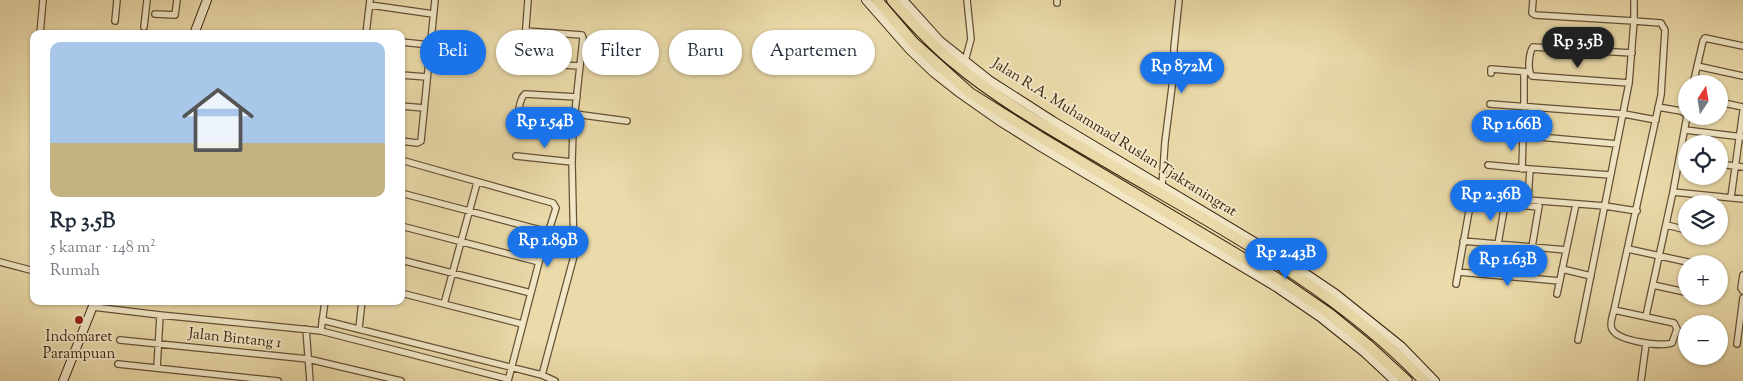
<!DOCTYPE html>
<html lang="id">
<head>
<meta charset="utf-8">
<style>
	:root { --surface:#fff; --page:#f6f6f7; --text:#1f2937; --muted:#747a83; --line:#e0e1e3; --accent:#1a73e8 }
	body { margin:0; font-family:"Sorts Mill Goudy",serif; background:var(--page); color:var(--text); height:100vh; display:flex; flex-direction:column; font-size:19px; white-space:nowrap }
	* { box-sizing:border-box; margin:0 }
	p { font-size:16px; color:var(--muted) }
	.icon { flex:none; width:28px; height:28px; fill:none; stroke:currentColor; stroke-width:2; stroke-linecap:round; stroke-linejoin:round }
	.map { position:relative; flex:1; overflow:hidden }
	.sheet { position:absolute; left:30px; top:30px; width:375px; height:275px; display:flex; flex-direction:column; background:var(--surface); border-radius:10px; box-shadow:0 1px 4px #0004 }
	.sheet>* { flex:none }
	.banner { position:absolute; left:420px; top:30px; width:475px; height:45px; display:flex; gap:10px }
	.needle { width:32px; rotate:12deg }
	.fabs { position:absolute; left:1678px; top:75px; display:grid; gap:10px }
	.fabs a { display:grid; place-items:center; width:50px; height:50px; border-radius:50%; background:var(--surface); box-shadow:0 1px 4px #0004; font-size:25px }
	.price { position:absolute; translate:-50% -42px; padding:0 11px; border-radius:18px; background:var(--accent); color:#fff; font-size:16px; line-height:32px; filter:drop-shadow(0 1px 2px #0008) }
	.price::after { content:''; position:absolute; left:50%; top:30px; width:15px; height:11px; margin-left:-8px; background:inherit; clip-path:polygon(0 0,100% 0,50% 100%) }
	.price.active { background:#222; color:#fff }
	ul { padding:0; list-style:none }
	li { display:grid; align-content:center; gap:10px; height:265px; padding:0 20px }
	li+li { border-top:1px solid var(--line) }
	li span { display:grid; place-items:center; height:155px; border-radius:10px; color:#555 }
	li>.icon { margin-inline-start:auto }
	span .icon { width:90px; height:90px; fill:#fffc; stroke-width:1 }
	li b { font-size:21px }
	.pill { padding:0 18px; border-radius:22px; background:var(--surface); box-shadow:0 1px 4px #0004; font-size:18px; line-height:45px }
	.pill.active { background:var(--accent); color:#fff }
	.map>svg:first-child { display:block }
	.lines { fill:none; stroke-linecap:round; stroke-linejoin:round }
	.street-casing { stroke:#645136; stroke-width:8 }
	.secondary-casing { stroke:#372310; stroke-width:10 }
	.highway-casing { stroke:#372310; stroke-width:12 }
	.street { stroke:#f2e8c8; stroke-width:5.5 }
	.secondary { stroke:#f2e8c8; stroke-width:8 }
	.highway { stroke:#ebdbaa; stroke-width:10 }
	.poi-dot { fill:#8f2418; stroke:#f2e8c8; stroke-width:2 }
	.labels { text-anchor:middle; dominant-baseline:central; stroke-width:4; stroke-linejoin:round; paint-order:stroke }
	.street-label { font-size:15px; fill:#372310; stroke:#f2e8c8 }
	.poi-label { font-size:15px; fill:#372310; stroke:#f2e8c8 }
</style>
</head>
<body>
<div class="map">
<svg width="1743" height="381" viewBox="0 0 1743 381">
	<rect width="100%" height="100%" fill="#ebdbaa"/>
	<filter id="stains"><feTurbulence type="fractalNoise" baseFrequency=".004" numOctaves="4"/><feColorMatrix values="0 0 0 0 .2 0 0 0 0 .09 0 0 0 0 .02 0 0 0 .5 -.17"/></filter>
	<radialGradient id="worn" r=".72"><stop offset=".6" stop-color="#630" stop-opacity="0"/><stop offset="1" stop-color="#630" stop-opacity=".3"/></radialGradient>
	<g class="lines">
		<defs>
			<path id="street" d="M528 0 524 53 528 63 580 66
				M1057 0V3
				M1533 0 1532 13 1535 15 1634 21V0
				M370 5 433 14
				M155 14 175 15 177 0
				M115 21 117 0
				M144 27 147 0
				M526 31 582 35 583 38 573 130 572 162 574 256 542 375
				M40 34 43 0
				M366 34 370 0
				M401 42 430 45
				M965 61 971 39 967 0
				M1697 66 1743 76
				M1491 73V69L1529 72
				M401 75 427 77
				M1629 83 1532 76C1527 70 1529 53 1533 47L1632 53
				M1693 84 1703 41 1705 38 1743 46
				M1719 102 1743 107
				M1490 104 1624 114 1656 120
				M401 106 424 108
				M1524 107V72
				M1531 107 1528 136 1617 144
				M1658 107 1681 111 1686 114
				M575 114 627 121
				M1687 116 1673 192 1743 199
				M573 130 531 127 524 126 519 122C518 114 519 99 525 94L577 97
				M1685 130 1743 137
				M1489 135 1528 136
				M401 141 417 143 421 141 435 0
				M516 156 572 162
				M401 160 553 203 556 208 539 262 508 381
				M1679 161H1686
				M1719 164 1743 167
				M1488 165 1530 169
				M1522 169 1523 136
				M1610 175 1530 169 1528 200 1605 206 1637 211
				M1162 186 1165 142 1173 79 1174 48 1179 0
				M401 193 548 232
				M1489 195 1528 200
				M1731 197 1743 111
				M1667 225 1686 230
				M401 226 539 262
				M1463 241 1566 250
				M1498 244 1505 204
				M1532 247 1539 206
				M1628 249 1692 263
				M401 260 531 293
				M0 262 34 271
				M1562 269 1591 276
				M1458 272 1560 281
				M1743 275 1741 288 1743 291
				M1456 284 1471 200 1538 207
				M1653 285 1685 292
				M401 293 522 324
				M1557 294 1576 204
				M444 304 477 183
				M93 307 160 315 321 331 508 379
				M1646 316 1673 192
				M322 320 542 375 555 381
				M359 328 362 301
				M306 329 310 381
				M321 331 325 301
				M120 340 308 359 401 381
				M1578 340 1629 83 1634 21 1661 23 1665 30 1661 95 1614 310C1613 315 1609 324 1612 329 1617 341 1661 347 1672 343L1677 329 1674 323 1614 310
				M1737 344 1743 298
				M118 364 278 381
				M157 368 160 315
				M1641 381 1646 344"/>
			<path id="secondary" d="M866 0 910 50 933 72 961 94 998 120 1041 147 1276 287 1320 317 1365 353 1395 381
				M903 0 940 41 989 80 1053 121 1293 265 1336 294 1401 346 1435 381
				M194 34 207 0
				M63 381 95 301"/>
			<path id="highway" d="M877 0 913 42 970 93 1040 137 1285 283 1330 314 1368 345 1407 381
				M892 0C911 22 930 43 953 62 998 100 1050 129 1101 159 1212 224 1334 286 1424 381"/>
		</defs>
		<use href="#street" class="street-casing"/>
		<use href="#secondary" class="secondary-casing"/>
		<use href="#highway" class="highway-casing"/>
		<use href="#street" class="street"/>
		<use href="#secondary" class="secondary"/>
		<use href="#highway" class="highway"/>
	</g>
	<circle class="poi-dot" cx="79" cy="320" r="5"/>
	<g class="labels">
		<g class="street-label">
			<text transform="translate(1114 138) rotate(32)">Jalan R.A. Muhammad Ruslan Tjakraningrat</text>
			<text transform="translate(235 339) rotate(6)">Jalan Bintang 1</text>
		</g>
		<g class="poi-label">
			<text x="79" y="337">Indomaret<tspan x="79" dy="17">Parampuan</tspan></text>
		</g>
	</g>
	<rect width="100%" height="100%" filter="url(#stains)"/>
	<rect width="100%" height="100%" fill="url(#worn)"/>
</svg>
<div class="fabs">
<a><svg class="needle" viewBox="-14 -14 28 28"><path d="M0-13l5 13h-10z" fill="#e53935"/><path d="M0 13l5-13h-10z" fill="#747a83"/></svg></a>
<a><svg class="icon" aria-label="locate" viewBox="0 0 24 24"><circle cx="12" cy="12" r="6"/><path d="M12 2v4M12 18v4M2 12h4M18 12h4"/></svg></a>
<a><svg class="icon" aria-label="layers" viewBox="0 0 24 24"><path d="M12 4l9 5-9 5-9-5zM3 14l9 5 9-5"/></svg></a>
<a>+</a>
<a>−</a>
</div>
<b class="price active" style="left:1578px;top:69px">Rp 3.5B</b>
<b class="price" style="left:1182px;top:94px">Rp 872M</b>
<b class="price" style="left:545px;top:149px">Rp 1.54B</b>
<b class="price" style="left:1512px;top:152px">Rp 1.66B</b>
<b class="price" style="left:1491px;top:222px">Rp 2.36B</b>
<b class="price" style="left:548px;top:268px">Rp 1.89B</b>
<b class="price" style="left:1286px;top:280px">Rp 2.43B</b>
<b class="price" style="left:1508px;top:287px">Rp 1.63B</b>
<div class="banner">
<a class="pill active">Beli</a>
<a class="pill">Sewa</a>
<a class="pill">Filter</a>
<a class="pill">Baru</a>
<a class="pill">Apartemen</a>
</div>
<section class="sheet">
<ul>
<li><span style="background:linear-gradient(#a9c7e8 65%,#c2b280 0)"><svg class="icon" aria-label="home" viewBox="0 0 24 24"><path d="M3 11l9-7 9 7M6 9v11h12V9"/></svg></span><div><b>Rp 3.5B</b><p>5 kamar · 148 m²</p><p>Rumah</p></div></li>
</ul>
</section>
</div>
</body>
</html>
